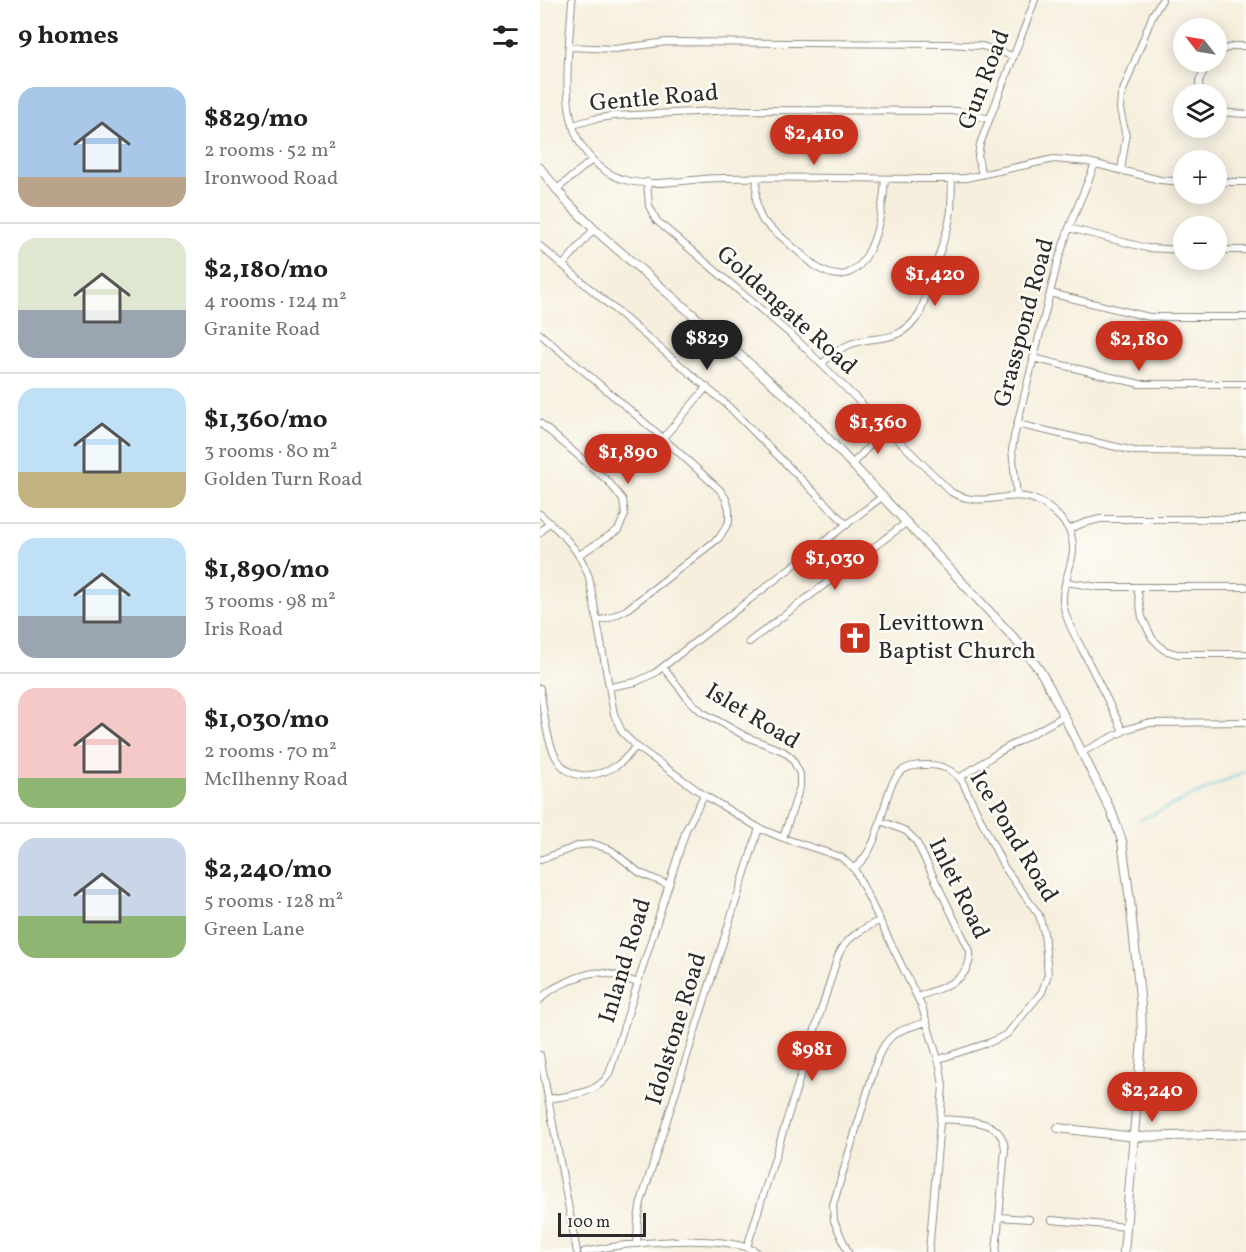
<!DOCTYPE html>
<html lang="en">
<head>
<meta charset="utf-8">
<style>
	:root { --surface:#fff; --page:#f6f6f6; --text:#202124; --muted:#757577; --line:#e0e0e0; --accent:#c8321e }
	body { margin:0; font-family:Vollkorn,serif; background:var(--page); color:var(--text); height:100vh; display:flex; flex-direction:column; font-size:22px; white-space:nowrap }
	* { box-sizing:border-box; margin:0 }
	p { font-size:20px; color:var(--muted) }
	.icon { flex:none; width:33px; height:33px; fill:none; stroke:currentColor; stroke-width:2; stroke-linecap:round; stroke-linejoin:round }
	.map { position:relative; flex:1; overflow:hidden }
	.sheet { display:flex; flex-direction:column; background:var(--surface); width:540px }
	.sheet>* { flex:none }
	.needle { width:39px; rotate:301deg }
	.controls { position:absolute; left:633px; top:18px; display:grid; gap:12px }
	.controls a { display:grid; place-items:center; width:54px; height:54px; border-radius:50%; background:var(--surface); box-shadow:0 3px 15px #0003; font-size:30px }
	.scale { position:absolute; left:18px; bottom:15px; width:88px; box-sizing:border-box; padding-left:6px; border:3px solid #2b2b2b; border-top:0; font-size:16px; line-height:21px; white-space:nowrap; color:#2b2b2b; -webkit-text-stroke:4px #fdfcf7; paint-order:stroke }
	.price { position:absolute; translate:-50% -51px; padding:0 14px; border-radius:21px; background:var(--accent); color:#fff; font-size:20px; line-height:39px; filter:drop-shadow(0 2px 3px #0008) }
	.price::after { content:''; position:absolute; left:50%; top:36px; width:18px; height:14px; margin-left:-9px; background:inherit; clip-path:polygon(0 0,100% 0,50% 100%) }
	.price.current { background:#222; color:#fff }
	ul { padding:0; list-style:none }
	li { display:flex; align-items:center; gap:18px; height:150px; padding:0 18px }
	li+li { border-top:2px solid var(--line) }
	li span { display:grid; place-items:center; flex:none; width:168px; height:120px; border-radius:18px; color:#555 }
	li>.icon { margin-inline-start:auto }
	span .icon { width:72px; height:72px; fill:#fffc; stroke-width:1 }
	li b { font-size:26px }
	h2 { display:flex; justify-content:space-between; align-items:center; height:72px; padding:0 18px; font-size:26px }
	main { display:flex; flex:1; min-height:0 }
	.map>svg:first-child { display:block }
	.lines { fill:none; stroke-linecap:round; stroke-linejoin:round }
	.stream { stroke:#5ec6db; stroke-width:1.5 }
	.street-casing { stroke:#908d84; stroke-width:8 }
	.secondary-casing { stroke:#908d84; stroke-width:10 }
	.street { stroke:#fff; stroke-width:6 }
	.secondary { stroke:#fff; stroke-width:8 }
	.labels { text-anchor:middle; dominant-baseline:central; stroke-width:5; stroke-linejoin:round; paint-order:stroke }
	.street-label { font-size:24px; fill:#2b2b2b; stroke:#fdfcf7 }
	.poi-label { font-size:24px; fill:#2b2b2b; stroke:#fdfcf7; text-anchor:start }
</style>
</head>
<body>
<main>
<section class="sheet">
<h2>9 homes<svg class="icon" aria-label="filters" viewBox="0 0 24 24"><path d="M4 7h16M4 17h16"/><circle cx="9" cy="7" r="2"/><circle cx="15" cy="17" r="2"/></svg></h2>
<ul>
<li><span style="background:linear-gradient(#a9c7e8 75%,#b9a48a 0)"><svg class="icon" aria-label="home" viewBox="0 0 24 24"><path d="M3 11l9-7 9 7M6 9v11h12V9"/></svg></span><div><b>$829/mo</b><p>2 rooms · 52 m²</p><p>Ironwood Road</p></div></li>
<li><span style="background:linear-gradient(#dfe7d0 60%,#9aa5b1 0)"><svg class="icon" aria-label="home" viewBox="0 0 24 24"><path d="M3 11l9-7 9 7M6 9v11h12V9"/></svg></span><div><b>$2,180/mo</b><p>4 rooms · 124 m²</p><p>Granite Road</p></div></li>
<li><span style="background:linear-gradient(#bfe0f5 70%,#c2b280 0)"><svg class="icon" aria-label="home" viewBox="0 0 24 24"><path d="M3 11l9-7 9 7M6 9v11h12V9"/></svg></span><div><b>$1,360/mo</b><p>3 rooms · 80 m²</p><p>Golden Turn Road</p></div></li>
<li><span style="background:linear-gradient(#bfe0f5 65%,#9aa5b1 0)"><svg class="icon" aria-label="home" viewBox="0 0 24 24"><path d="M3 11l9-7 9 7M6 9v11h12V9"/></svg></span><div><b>$1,890/mo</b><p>3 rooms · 98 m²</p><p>Iris Road</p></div></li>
<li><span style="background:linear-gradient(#f6c9c9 75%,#8fb573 0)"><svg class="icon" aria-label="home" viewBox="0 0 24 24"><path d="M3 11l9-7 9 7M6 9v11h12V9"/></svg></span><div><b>$1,030/mo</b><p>2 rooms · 70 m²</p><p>McIlhenny Road</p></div></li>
<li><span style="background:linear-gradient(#c9d6e8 65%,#8fb573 0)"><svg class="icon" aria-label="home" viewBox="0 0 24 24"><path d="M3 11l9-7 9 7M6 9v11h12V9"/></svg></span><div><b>$2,240/mo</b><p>5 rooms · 128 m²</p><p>Green Lane</p></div></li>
</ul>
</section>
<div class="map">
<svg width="706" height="1252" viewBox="0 0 706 1252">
	<rect width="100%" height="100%" fill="#fdfcf7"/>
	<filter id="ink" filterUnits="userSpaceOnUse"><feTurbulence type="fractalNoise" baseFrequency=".0167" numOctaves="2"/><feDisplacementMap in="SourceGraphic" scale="12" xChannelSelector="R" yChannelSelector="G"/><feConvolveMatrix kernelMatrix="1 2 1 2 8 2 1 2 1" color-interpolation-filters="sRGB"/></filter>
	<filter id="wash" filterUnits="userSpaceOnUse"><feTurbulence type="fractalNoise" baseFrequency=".008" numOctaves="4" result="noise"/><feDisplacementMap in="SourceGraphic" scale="24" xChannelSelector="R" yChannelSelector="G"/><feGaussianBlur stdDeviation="1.35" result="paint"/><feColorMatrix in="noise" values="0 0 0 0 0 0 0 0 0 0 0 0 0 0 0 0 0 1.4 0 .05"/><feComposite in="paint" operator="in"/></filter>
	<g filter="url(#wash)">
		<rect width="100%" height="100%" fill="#f6efdd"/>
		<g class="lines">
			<path class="stream" d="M600 820 706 771"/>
		</g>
	</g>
	<g filter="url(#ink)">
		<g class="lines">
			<defs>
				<path id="street" d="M32 0C30 43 18 111 43 148 53 163 68 175 85 180 114 188 152 178 181 178 255 176 330 179 404 179L426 178 514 159 548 162 620 180 644 182
					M30 47 75 49 127 42 408 44 442 46 473 56
					M676 52 694 46H706
					M660 94 659 81 668 62
					M676 112 706 114
					M33 125 54 119 73 116 195 110 419 111 449 119
					M581 171 586 137 580 109 581 96 613 14 622 0
					M442 175 438 157 440 144 495 0
					M217 178C216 194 214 206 223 221L275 266C329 303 343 215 345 179
					M107 182 109 206 117 221 257 340 411 492C445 511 471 486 500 502 511 508 527 522 531 535 539 557 521 580 523 602 525 620 536 637 544 653 557 679 570 705 583 731
					M676 182H706
					M16 190 52 160
					M529 228 607 248 644 250
					M0 246 186 404 307 525
					M676 250H706
					M23 265 54 229
					M510 293 609 317H706
					M0 334 123 438 180 490 186 499 189 509V522L179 538 86 610 69 618 57 621
					M493 358 600 384H706
					M281 364C289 358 296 351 304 347 336 331 354 349 380 314L408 227 411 211 412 179
					M0 423 69 482 83 500 85 515 78 530 39 555
					M477 424 594 451 706 452
					M123 438 167 387
					M313 463 346 429
					M477 496 472 450 474 437 518 261 529 228 555 164
					M0 514C22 533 39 549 49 577L74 714 82 732 96 746 164 795 219 828 243 838 301 857 315 870 382 1007 400 1066 403 1086 389 1252
					M529 529 544 523 560 519H706
					M0 533 9 522
					M526 582 558 587H706
					M597 587 602 617 612 638 624 650 637 654H706
					M209 642 367 522
					M123 667 149 700 162 712 207 737 243 751 252 758 260 774V787L243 838
					M69 687 96 682 115 673 343 496
					M0 688C6 718 6 781 50 775 72 772 83 763 96 746
					M542 752 588 729 607 723 706 722
					M419 778 459 752 524 716
					M341 821 366 831 376 841 430 951C432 982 401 987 378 997
					M0 860 40 845 54 844 71 850 100 873 129 885
					M314 868C346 845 340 785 363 770 369 766 377 765 385 765 401 764 412 769 422 781L464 867 499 915 504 933 508 974 502 992 467 1034 451 1042 399 1059
					M0 1000C7 991 16 987 27 982 59 967 65 972 98 983
					M0 1055 37 1252
					M8 1099C30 1095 56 1095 69 1074L146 830 164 795
					M401 1119C425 1121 462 1117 465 1149L456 1252
					M459 1217 489 1219
					M512 1220 587 1227
					M97 1244 98 1219 101 1202 219 828
					M207 1247 298 956C307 936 322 930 340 920
					M44 1252C84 1243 182 1232 217 1252
					M308 1252 294 1221 293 1205 338 1057C349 1031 361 1030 387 1022"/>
				<path id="secondary" d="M0 168 26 201 54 229 256 404 474 638 499 669 510 688 572 813 582 841 590 901 601 1006 602 1040 584 1252
					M518 1128 595 1137 706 1134"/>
			</defs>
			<use href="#street" class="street-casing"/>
			<use href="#secondary" class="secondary-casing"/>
			<use href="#street" class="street"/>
			<use href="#secondary" class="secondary"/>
		</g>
	</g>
	<defs>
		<symbol id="church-square" viewBox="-11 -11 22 22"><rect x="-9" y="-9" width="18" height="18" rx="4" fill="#c8321e" stroke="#fdfcf7"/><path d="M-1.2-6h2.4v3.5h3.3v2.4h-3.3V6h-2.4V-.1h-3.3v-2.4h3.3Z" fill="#fff"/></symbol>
	</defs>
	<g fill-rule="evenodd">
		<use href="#church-square" x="296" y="619" width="38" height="38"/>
	</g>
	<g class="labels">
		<g class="street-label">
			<text transform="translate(445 80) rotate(-69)">Gun Road</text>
			<text transform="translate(114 99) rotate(-5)">Gentle Road</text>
			<text transform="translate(246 311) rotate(42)">Goldengate Road</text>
			<text transform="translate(485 323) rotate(-75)">Grasspond Road</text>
			<text transform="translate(212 717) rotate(31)">Islet Road</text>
			<text transform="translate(473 837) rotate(59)">Ice Pond Road</text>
			<text transform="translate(418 889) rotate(64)">Inlet Road</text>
			<text transform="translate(86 961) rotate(-73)">Inland Road</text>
			<text transform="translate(137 1029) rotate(-73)">Idolstone Road</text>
		</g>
		<g class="poi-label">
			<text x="338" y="624">Levittown<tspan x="338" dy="28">Baptist Church</tspan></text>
		</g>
	</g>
</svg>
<div class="controls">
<a><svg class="needle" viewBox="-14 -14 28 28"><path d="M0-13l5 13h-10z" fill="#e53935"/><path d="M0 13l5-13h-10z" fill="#757577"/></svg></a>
<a><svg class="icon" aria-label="layers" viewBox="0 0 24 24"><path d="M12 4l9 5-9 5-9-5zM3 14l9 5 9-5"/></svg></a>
<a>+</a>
<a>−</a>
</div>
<div class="scale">100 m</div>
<b class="price" style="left:274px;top:166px">$2,410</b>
<b class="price" style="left:395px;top:307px">$1,420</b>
<b class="price current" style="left:167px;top:371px">$829</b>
<b class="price" style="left:599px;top:372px">$2,180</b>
<b class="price" style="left:338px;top:455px">$1,360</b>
<b class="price" style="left:88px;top:485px">$1,890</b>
<b class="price" style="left:295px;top:591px">$1,030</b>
<b class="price" style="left:272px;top:1082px">$981</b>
<b class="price" style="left:612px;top:1123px">$2,240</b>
</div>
</main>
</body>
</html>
